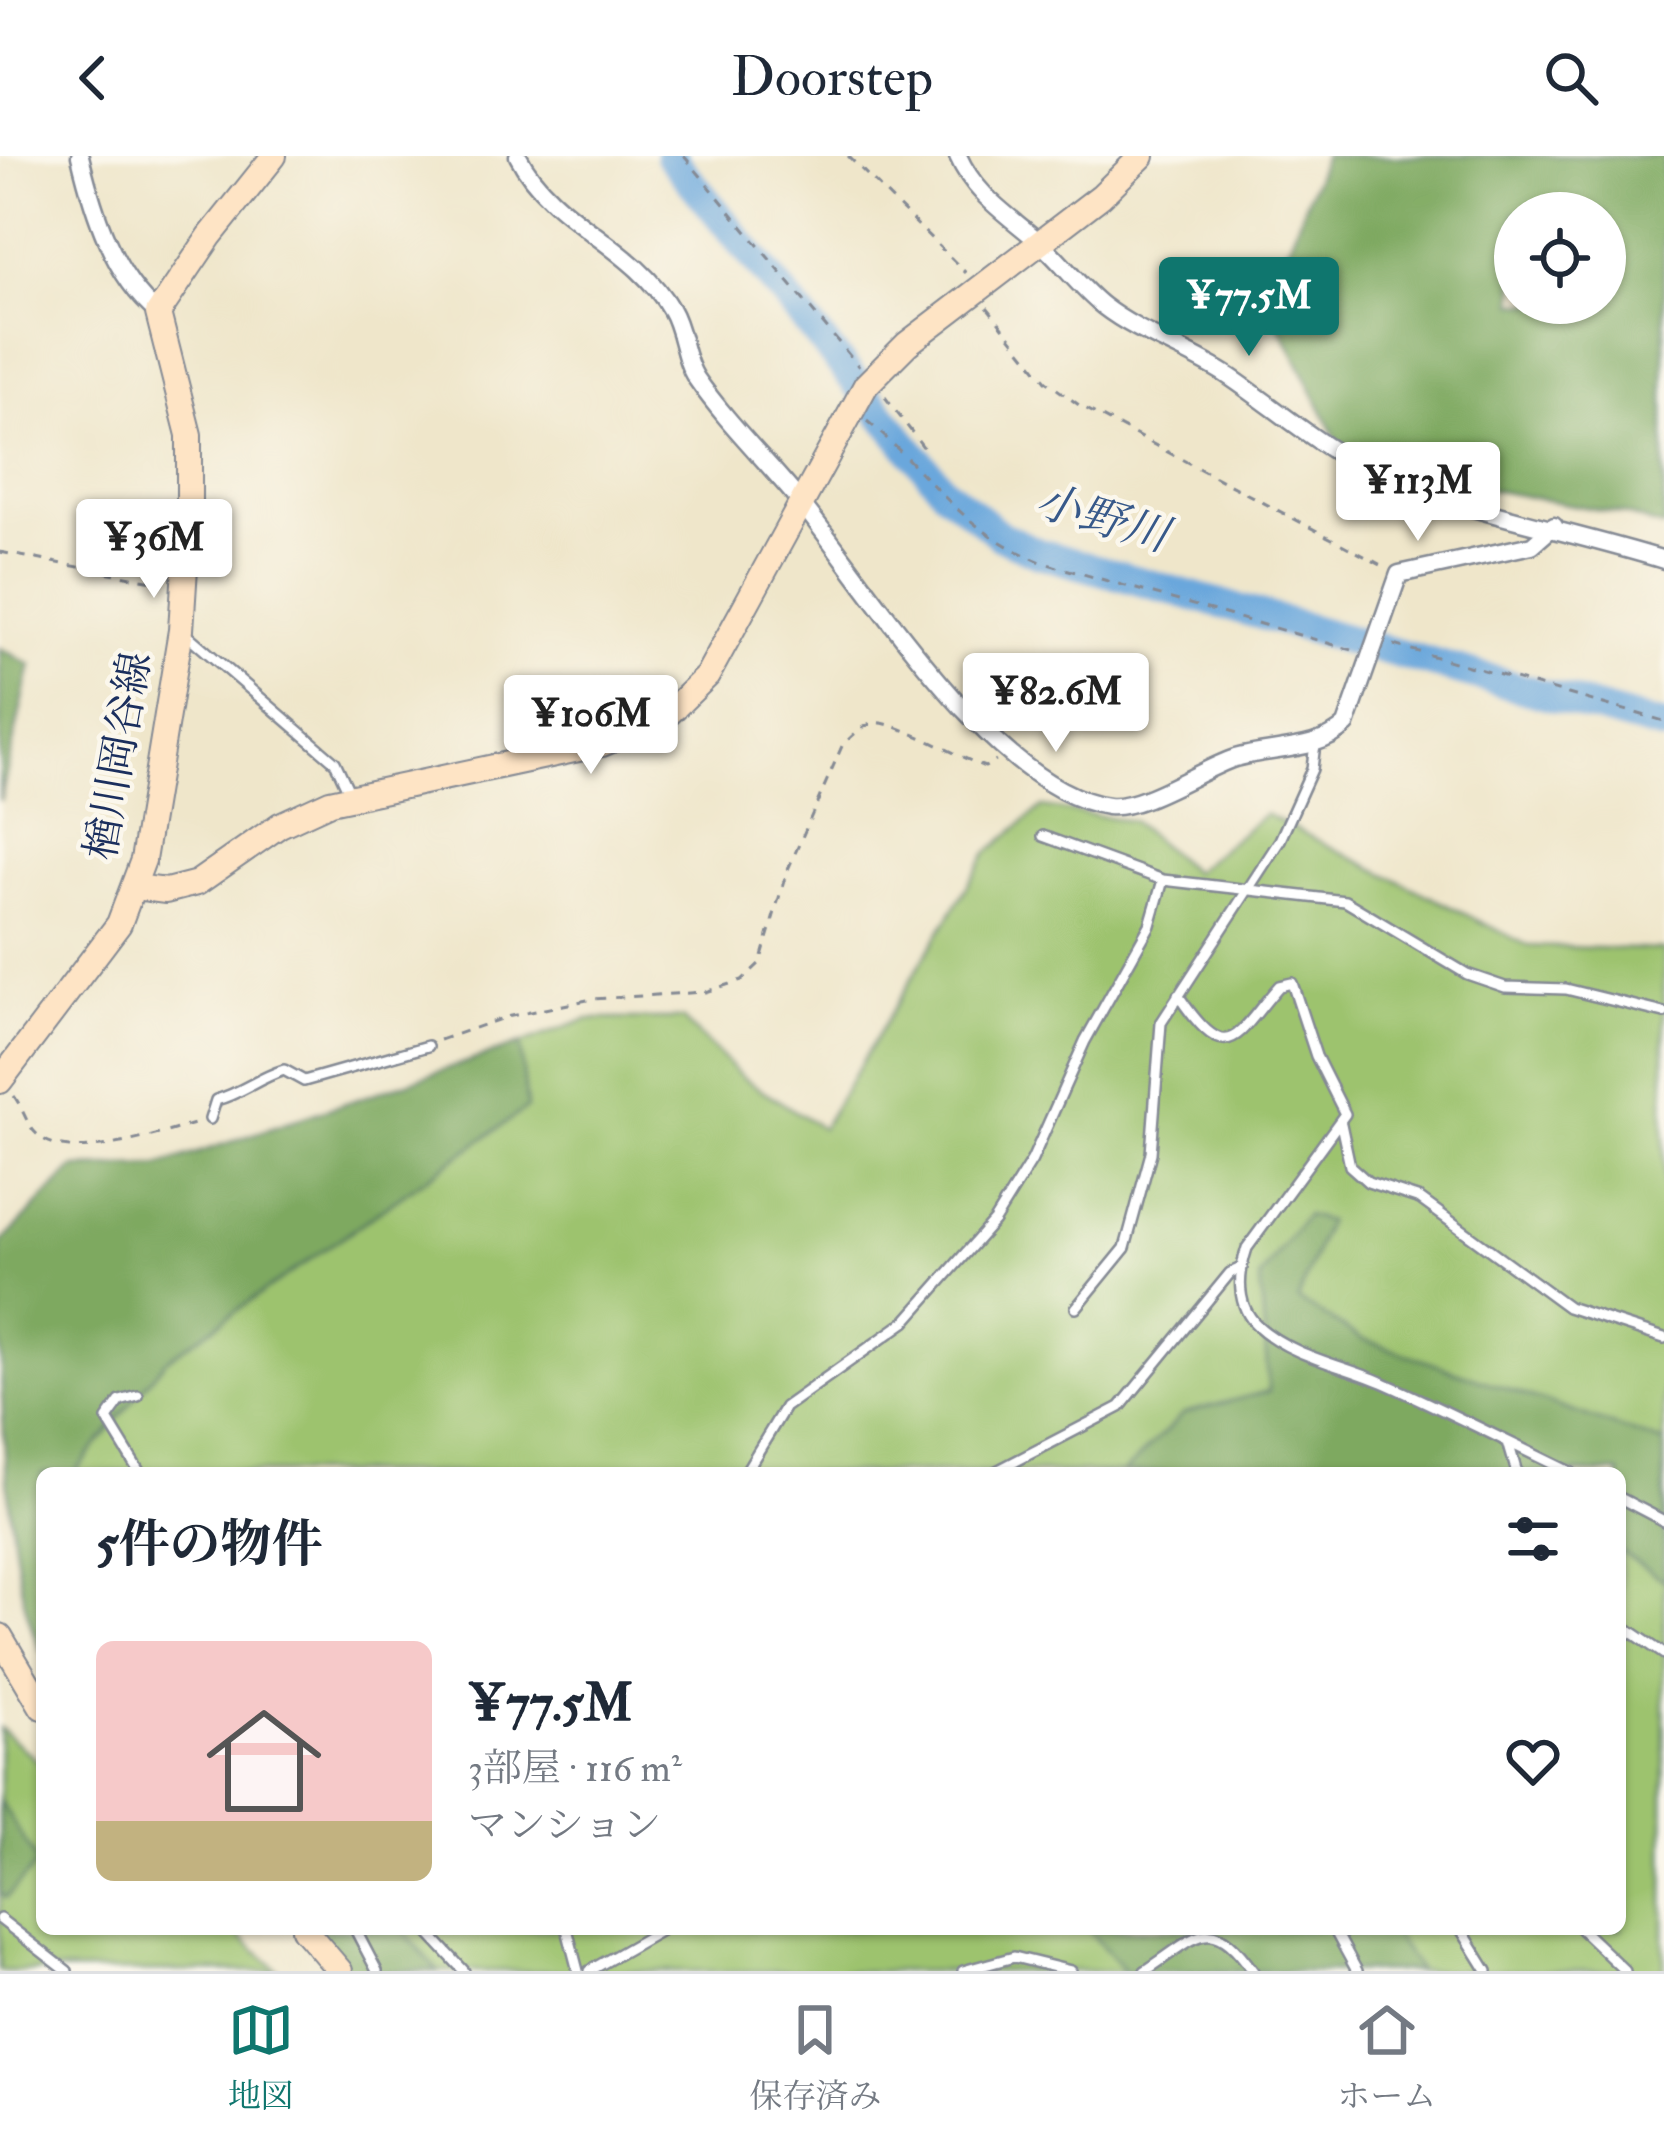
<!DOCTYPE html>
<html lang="ja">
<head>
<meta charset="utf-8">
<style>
	:root { --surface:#fff; --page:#f6f6f7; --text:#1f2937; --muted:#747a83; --line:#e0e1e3; --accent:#0f766e }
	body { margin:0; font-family:"IM FELL Double Pica","Noto Serif JP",serif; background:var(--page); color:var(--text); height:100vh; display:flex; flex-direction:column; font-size:45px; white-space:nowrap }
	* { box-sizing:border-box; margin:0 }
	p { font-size:39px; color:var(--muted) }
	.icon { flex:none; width:66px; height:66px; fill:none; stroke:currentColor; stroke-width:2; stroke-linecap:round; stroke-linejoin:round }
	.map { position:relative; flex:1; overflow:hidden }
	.drawer { position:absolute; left:36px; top:1311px; width:1590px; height:468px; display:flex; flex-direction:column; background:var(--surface); border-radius:18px; box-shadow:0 3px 9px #0004 }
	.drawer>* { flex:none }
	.fabs { position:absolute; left:1494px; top:36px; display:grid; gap:24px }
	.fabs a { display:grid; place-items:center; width:132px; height:132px; border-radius:50%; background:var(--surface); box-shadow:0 3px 9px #0004; font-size:60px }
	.price { position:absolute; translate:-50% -102px; padding:0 27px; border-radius:12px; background:#fff; color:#222; font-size:39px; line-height:78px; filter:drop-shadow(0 3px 6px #0008) }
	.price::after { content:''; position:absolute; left:50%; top:72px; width:36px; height:27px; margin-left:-18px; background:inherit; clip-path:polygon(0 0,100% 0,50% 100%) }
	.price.active { background:var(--accent); color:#fff }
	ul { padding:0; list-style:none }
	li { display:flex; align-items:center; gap:36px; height:300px; padding:0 60px }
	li+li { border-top:3px solid var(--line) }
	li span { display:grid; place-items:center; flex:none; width:336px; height:240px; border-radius:18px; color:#555 }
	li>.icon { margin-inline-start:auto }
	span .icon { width:144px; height:144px; fill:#fffc; stroke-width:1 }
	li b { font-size:51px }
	h2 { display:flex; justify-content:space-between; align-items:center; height:144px; padding:0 60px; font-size:51px }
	header { display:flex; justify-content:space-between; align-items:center; height:156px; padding:0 60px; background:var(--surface); font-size:54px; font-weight:600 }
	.menu { display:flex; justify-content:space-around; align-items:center; height:168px; border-top:3px solid var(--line); background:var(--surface); font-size:33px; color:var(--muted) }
	.menu a { display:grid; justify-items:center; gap:6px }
	.menu .active { color:var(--accent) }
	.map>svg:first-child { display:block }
	.green { fill:#9dc36e; stroke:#5c7966; stroke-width:3 }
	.forest { fill:#7ea961; stroke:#4c6c60; stroke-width:3; fill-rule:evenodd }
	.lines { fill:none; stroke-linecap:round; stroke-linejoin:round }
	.river { stroke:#6ba7dc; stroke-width:30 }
	.lane-casing { stroke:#858a94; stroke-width:14 }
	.street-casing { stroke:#858a94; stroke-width:21 }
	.secondary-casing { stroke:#858a94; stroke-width:28 }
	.path { stroke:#858a94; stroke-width:3; stroke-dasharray:9 9; stroke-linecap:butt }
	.lane { stroke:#fff; stroke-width:9 }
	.street { stroke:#fff; stroke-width:16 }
	.secondary { stroke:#fee4c5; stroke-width:24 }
	.labels { text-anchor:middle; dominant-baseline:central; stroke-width:9; stroke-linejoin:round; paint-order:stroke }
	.street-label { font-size:42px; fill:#1b2f5e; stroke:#fbf7ec }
	.water-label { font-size:45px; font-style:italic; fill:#37598a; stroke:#fbf7ec }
</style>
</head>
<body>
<header><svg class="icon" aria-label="back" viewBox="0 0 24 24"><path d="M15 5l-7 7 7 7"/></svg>Doorstep<svg class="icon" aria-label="search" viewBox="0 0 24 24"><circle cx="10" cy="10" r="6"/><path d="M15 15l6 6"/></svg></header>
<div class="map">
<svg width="1664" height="1815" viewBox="0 0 1664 1815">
	<rect width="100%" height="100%" fill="#fbf7ec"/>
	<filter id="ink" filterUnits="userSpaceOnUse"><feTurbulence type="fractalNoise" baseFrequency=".00833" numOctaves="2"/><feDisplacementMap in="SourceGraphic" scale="24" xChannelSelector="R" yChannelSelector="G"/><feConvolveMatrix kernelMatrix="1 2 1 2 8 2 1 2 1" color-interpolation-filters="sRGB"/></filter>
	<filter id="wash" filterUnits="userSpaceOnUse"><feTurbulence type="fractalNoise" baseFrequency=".004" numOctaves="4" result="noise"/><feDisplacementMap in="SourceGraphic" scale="48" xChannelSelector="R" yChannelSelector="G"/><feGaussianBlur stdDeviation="2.7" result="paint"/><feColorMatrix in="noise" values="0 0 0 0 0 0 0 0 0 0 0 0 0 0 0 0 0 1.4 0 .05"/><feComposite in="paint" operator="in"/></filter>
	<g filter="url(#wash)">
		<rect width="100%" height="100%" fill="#efe6ca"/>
		<path class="green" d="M1042 651 1132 665 1193 716 1265 658 1529 790 1664 794V1815H411L366 1773H1620V1317H42L2 1219 395 934 588 863H682L743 922 822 972 987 697Z
			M0 1572 42 1609V1773H231L279 1815H0Z"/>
		<path class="forest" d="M1324 0H1664V372L1627 359 1349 308 1267 145ZM1515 57H1605V147H1515Z
			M0 492 31 509 0 645Z
			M520 888 527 952 166 1204 74 1317H42V1497C0 1413 0 1196 0 1088L74 1012 159 1010Z
			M1306 1059 1327 1065 1298 1144 1362 1183 1664 1287V1425L1620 1395V1317H1395L1366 1302 1341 1317H1123L1184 1257 1269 1235 1260 1122Z
			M0 1645 38 1707 6 1742 0 1737Z
			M301 1773H402L438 1815H344Z
			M1087 1773H1390L1419 1815H1125Z"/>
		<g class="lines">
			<path class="river" d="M670 0 943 333 1001 380 1039 397 1664 572"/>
		</g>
	</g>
	<g filter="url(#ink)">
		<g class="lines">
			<defs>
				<path id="lane" d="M185 477 335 606 351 640
					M1043 680 1163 724
					M1178 839C1229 915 1235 880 1279 830L1292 827 1316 900 1345 958 1247 1092C1238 1119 1236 1150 1258 1170 1292 1201 1346 1210 1386 1228 1449 1256 1510 1287 1572 1317
					M210 963 216 944C242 937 258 922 284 914L304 925 428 890
					M1341 968 1350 1010 1368 1026 1420 1043 1568 1151 1664 1182
					M1076 1152 1125 1092 1151 997 1161 867 1280 684 1312 613 1315 587
					M138 1240 120 1245 107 1263 140 1317
					M1508 1286 1517 1317
					M745 1317 785 1251 905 1166 994 1065 1032 1004 1085 885 1150 769 1163 724 1345 745 1467 818 1505 831 1566 833 1664 857
					M993 1317 1120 1251 1230 1117 1241 1112
					M1620 1342 1664 1365
					M1620 1468 1664 1498
					M0 1763 67 1815
					M355 1773 377 1815
					M425 1773 464 1815
					M567 1773 578 1815
					M1334 1773 1357 1815
					M1461 1773 1487 1815
					M1581 1773 1625 1815
					M589 1815 663 1773
					M963 1815 1014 1801 1071 1815
					M1145 1815C1198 1781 1210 1754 1253 1815"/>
				<path id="street" d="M80 0C93 55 113 120 158 157
					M518 0C552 67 634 89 671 154 683 174 683 202 696 222 727 267 768 306 802 348 870 432 996 635 1108 650 1142 654 1201 613 1235 602 1272 591 1318 596 1346 569L1399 418 1532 389 1554 370
					M958 0C975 39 1007 58 1038 85 1061 105 1079 131 1103 150 1142 180 1190 194 1230 221 1283 257 1331 301 1392 325 1479 359 1574 376 1664 404"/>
				<path id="secondary" d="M135 731 166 735 197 727 280 669 330 646 602 588 664 562 707 520 866 229 907 188 1101 40 1142 0
					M0 925 119 768 143 704 181 474 189 349V279L158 157 210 80 274 0
					M0 1480 42 1551
					M304 1773 340 1815"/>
			</defs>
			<use href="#lane" class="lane-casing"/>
			<use href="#street" class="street-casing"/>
			<use href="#secondary" class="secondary-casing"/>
			<path class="path" d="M684 0 859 211
				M848 0 966 117
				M987 151 1046 225 1079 249 1385 411
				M885 241 927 296
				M867 265C933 320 958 374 1044 407L1356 495
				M0 396 163 427
				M1394 489 1664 565
				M440 884 506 861 592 843 705 836 742 824 760 807 786 718 842 590C851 581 861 570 874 567 892 563 963 603 985 611L996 605
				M14 940C23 952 27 971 39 980 72 1008 161 977 198 967"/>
			<use href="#lane" class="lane"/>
			<use href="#street" class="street"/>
			<use href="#secondary" class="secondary"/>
		</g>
	</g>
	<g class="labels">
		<g class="street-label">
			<text transform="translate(119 600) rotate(-80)">楢川岡谷線</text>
		</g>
		<g class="water-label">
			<text transform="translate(1102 363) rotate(16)">小野川</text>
		</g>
	</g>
</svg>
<div class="fabs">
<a><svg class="icon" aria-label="locate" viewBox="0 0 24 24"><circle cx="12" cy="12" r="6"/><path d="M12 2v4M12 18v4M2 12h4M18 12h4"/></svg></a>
</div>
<b class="price active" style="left:1249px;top:203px">¥77.5M</b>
<b class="price" style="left:1418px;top:388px">¥113M</b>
<b class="price" style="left:154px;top:445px">¥36M</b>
<b class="price" style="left:1056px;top:599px">¥82.6M</b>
<b class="price" style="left:591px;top:621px">¥106M</b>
<section class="drawer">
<h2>5件の物件<svg class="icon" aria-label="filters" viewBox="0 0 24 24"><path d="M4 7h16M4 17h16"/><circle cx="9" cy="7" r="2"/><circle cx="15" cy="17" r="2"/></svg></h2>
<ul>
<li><span style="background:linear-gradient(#f6c9c9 75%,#c2b280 0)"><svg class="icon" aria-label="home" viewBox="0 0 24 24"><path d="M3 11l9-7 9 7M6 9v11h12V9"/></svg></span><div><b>¥77.5M</b><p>3部屋 · 116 m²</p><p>マンション</p></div><svg class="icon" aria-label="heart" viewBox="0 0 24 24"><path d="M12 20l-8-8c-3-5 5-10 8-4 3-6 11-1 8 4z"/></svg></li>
</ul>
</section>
</div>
<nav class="menu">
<a class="active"><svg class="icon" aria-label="map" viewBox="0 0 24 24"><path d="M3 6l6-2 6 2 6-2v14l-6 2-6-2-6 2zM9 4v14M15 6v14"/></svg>地図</a>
<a><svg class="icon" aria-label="saved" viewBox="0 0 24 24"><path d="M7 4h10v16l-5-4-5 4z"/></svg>保存済み</a>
<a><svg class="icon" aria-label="home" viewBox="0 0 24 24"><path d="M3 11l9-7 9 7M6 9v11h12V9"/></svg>ホーム</a>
</nav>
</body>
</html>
